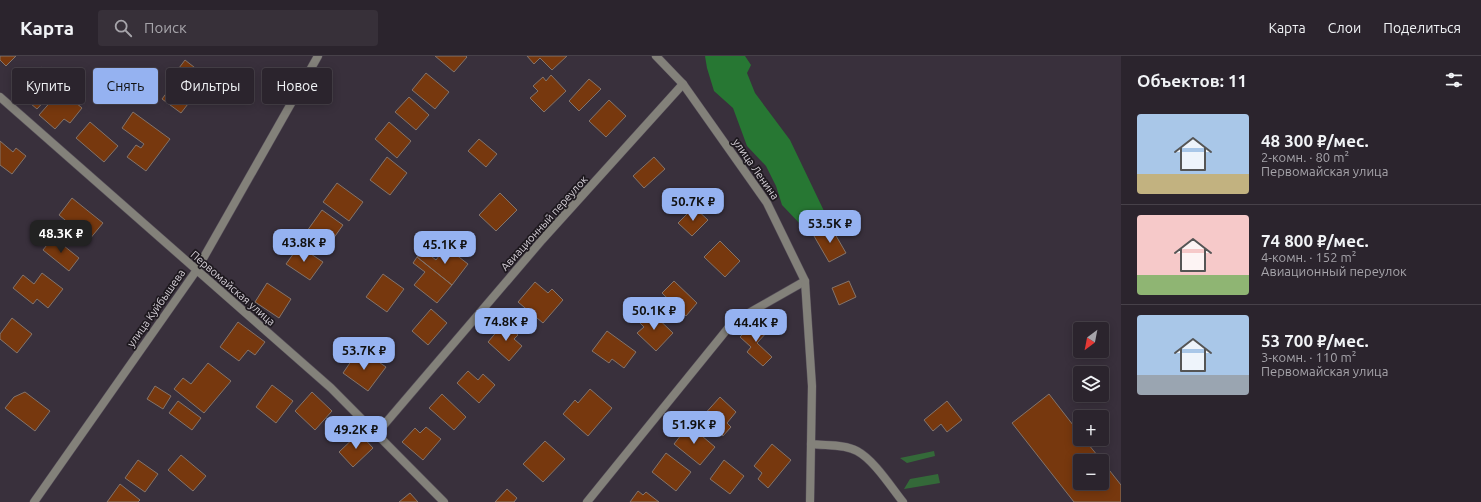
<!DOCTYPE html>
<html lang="ru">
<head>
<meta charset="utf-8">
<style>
	:root { --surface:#2b242d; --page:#373039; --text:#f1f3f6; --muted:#a6a4aa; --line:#474149; --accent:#95b2f1 }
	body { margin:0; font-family:Ubuntu,sans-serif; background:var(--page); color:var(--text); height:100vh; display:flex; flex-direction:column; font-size:15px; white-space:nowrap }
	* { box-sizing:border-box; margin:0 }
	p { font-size:13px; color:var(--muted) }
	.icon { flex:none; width:22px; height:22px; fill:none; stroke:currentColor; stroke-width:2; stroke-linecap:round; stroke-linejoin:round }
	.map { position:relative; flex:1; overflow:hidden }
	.sheet { display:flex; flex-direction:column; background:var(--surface); width:360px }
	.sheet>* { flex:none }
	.guide { position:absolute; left:12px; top:12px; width:380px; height:36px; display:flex; gap:8px }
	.needle { width:26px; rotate:212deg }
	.tools { position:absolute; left:1073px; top:266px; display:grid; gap:8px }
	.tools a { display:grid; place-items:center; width:36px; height:36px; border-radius:4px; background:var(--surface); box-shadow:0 2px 10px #0003,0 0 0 1px var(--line); font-size:20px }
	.price { position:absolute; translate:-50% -34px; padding:0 9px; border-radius:8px; background:var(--accent); color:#111; font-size:13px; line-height:26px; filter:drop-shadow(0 1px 2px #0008) }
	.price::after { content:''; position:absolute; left:50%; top:24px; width:12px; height:9px; margin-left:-6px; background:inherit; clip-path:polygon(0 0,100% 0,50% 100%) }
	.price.selected { background:#222; color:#fff }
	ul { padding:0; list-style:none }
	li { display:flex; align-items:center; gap:12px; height:100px; padding:0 16px }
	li+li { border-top:1px solid var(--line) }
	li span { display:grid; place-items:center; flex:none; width:112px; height:80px; border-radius:4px; color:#555 }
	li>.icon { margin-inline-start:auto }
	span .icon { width:48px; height:48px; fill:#fffc; stroke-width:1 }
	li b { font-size:17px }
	h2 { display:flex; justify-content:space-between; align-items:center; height:48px; padding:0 16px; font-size:17px }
	.pill { padding:0 14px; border-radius:4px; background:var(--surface); box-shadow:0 2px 10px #0003,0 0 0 1px var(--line); font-size:14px; line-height:36px }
	.pill.selected { background:var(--accent); color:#111 }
	header { display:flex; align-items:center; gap:24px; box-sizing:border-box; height:56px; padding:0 20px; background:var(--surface); border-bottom:1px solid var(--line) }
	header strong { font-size:19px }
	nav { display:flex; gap:22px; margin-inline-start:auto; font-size:14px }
	.search { width:280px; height:36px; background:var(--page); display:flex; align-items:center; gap:10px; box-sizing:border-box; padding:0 14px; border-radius:4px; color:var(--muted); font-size:15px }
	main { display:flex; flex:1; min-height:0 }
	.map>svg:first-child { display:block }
	.green { fill:#346939 }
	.forest { fill:#277733 }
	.building { fill:#77380e; stroke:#84746b }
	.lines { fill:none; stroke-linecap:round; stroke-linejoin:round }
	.service-casing { stroke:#554d58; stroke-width:9 }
	.minor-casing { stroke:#554d58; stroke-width:9 }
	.tertiary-casing { stroke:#554d58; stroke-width:9 }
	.service { stroke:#83817a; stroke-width:8 }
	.minor { stroke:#83817a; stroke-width:8 }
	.tertiary { stroke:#83817a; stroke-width:8 }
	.labels { text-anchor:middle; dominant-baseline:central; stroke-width:3.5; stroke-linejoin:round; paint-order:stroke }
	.street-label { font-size:11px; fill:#d6d0d8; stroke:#1e191f }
</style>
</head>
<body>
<header>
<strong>Карта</strong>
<div class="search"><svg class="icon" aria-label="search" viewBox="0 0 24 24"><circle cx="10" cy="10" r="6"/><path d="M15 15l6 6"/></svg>Поиск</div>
<nav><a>Карта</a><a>Слои</a><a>Поделиться</a></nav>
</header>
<main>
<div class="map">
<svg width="1121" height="446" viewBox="0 0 1121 446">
	<rect width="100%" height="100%" fill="#39303c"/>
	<path class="green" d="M934 395 935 400 907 407 900 402Z
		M938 418 940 427 904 433 910 423Z"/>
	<path class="forest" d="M705 0H745L751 9 747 17 755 37 790 84 824 155 814 167 803 171 782 149 776 130 766 110 747 90 733 52 714 35 707 12Z"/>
	<path class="building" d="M0 0H16L6 10 0 4Z
		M435 0H466L467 1 454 16Z
		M527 0H567L552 14 540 2 534 8Z
		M185 4 208 22 181 57 162 43 183 15 179 12Z
		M41 11 60 28 37 53 18 37Z
		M426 17 449 36 435 53 412 34Z
		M551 19 566 35 544 56 530 42 538 35 533 30 543 21 546 25Z
		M589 23 601 33 579 55 569 45Z
		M61 34 82 52 70 67 64 63 55 73 39 59Z
		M409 41 429 59 416 74 395 56Z
		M609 44 626 60 606 81 589 65Z
		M133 56 170 83 146 115 127 101 136 89 141 92 144 88 122 72Z
		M90 66 118 90 104 106 76 82Z
		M389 66 411 85 397 102 375 83Z
		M479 83 497 98 486 111 468 95Z
		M0 85 13 96 16 92 26 100 12 118 0 109Z
		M387 101 407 117 390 139 370 124Z
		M654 101 665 113 644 132 633 120Z
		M337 127 363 146 349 165 323 146Z
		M500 137 517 154 496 175 479 159Z
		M72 142 103 167 89 184 59 159Z
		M694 151 708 164 692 180 678 167Z
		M322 154 343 169 328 190 307 175Z
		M831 171 846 197 829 206 814 180Z
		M53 181 79 202 69 215 43 194Z
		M720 185 740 205 725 221 704 201Z
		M299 190 323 206 310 224 286 208Z
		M446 191 468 208 452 229 417 201 423 194 436 204Z
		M417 201 452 229 437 247 414 229 425 216 413 207Z
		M42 217 63 233 48 252 37 243 33 248 13 232 23 219 34 228Z
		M383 218 404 233 387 256 366 241Z
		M674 225 697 247 686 260 662 237Z
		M849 225 856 241 839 249 832 232Z
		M535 226 548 237 552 233 563 244 543 267 518 246Z
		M267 227 291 243 279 262 255 246Z
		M431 253 447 267 428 289 412 275Z
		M649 254 673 277 656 295 637 277 644 271 638 265Z
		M12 262 32 278 17 297 0 283V278Z
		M756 264 768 275 757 287 772 301 763 310 747 296 751 291 740 281Z
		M238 266 265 286 255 299 248 294 239 305 220 291Z
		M504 267 518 279 514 283 522 290 509 305 488 286Z
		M607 275 636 296 624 312 612 303 609 307 592 295Z
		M356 298 366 305 370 300 386 311 368 335 343 317Z
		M208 307 231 325 204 357 174 333 183 322 191 328Z
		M468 315 478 324 483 318 495 329 479 347 457 327Z
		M272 329 293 345 276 367 256 351Z
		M155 330 171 340 163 353 147 343Z
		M590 333 612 352 588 380 563 358 575 344 578 347Z
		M25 336 50 355 35 375 5 352 14 341Z
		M312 336 332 355 315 374 295 355Z
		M442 338 466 361 454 374 429 352Z
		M1049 338 1080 378V383H1084L1102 405H1080V427H1102V405L1121 429V446H1074L1012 367Z
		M720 341 736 356 727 367 731 371 723 380 702 361Z
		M178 345 201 362 192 374 169 357Z
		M947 345 962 364 947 376 941 368 933 375 924 364Z
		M689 369 715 391 700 409 674 388Z
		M426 371 441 383 423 404 402 386 415 372 420 377Z
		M359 377 373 392 353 411 339 396Z
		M545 385 565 403 543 426 523 408Z
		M772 388 791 404 768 432 758 423 762 417 754 410Z
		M666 397 691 416 676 435 652 416Z
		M181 399 206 420 193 435 168 414Z
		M138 404 158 418 145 436 125 422Z
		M724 404 744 420 730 438 710 423Z
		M120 428 140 444 138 446H107Z
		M507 433 517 442 514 446H495Z
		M638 435 643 439 646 436 659 446H630Z
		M410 437 418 446H399Z"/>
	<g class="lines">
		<defs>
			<path id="service" d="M811 388C826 390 844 388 857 395 874 404 891 431 903 446"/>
			<path id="minor" d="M0 41 331 332 444 446
				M377 377 542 184 683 28
				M34 446 196 215 318 0
				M587 446 733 266 805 225"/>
			<path id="tertiary" d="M656 0 683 28 767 147 805 225 812 330 810 446"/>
		</defs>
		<use href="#service" class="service-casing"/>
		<use href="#minor" class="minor-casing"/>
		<use href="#tertiary" class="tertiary-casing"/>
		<use href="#service" class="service"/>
		<use href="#minor" class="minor"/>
		<use href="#tertiary" class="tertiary"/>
	</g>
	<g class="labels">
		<g class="street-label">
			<text transform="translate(756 113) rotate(55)">улица Ленина</text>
			<text transform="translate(544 167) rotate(-48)">Авиационный переулок</text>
			<text transform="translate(233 232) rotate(41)">Первомайская улица</text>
			<text transform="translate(156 252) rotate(-55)">улица Куйбышева</text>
		</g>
	</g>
</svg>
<div class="tools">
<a><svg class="needle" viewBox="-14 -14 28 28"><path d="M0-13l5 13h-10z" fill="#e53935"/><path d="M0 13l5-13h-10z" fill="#a6a4aa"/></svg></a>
<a><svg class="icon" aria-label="layers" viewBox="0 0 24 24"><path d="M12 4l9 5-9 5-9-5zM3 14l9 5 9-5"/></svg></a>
<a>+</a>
<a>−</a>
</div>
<b class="price" style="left:693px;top:166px">50.7K ₽</b>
<b class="price" style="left:830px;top:188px">53.5K ₽</b>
<b class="price selected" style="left:61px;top:198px">48.3K ₽</b>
<b class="price" style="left:304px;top:207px">43.8K ₽</b>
<b class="price" style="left:445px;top:209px">45.1K ₽</b>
<b class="price" style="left:654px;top:275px">50.1K ₽</b>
<b class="price" style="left:506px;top:286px">74.8K ₽</b>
<b class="price" style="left:756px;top:287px">44.4K ₽</b>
<b class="price" style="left:364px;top:315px">53.7K ₽</b>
<b class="price" style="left:694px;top:389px">51.9K ₽</b>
<b class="price" style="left:356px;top:394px">49.2K ₽</b>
<div class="guide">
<a class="pill">Купить</a>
<a class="pill selected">Снять</a>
<a class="pill">Фильтры</a>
<a class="pill">Новое</a>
</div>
</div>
<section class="sheet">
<h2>Объектов: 11<svg class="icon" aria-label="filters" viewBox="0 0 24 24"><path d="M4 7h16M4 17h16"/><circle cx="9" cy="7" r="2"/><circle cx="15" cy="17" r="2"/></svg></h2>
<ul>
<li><span style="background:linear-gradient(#a9c7e8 75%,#c2b280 0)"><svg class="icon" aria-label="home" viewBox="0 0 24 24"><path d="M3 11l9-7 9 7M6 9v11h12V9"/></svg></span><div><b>48 300 ₽/мес.</b><p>2-комн. · 80 m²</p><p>Первомайская улица</p></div></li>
<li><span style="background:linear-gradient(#f6c9c9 75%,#8fb573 0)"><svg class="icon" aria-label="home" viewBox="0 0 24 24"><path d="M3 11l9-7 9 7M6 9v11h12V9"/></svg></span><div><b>74 800 ₽/мес.</b><p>4-комн. · 152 m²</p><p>Авиационный переулок</p></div></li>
<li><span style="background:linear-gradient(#a9c7e8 75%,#9aa5b1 0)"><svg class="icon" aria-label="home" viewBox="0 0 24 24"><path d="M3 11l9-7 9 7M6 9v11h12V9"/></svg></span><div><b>53 700 ₽/мес.</b><p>3-комн. · 110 m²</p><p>Первомайская улица</p></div></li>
</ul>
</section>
</main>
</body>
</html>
